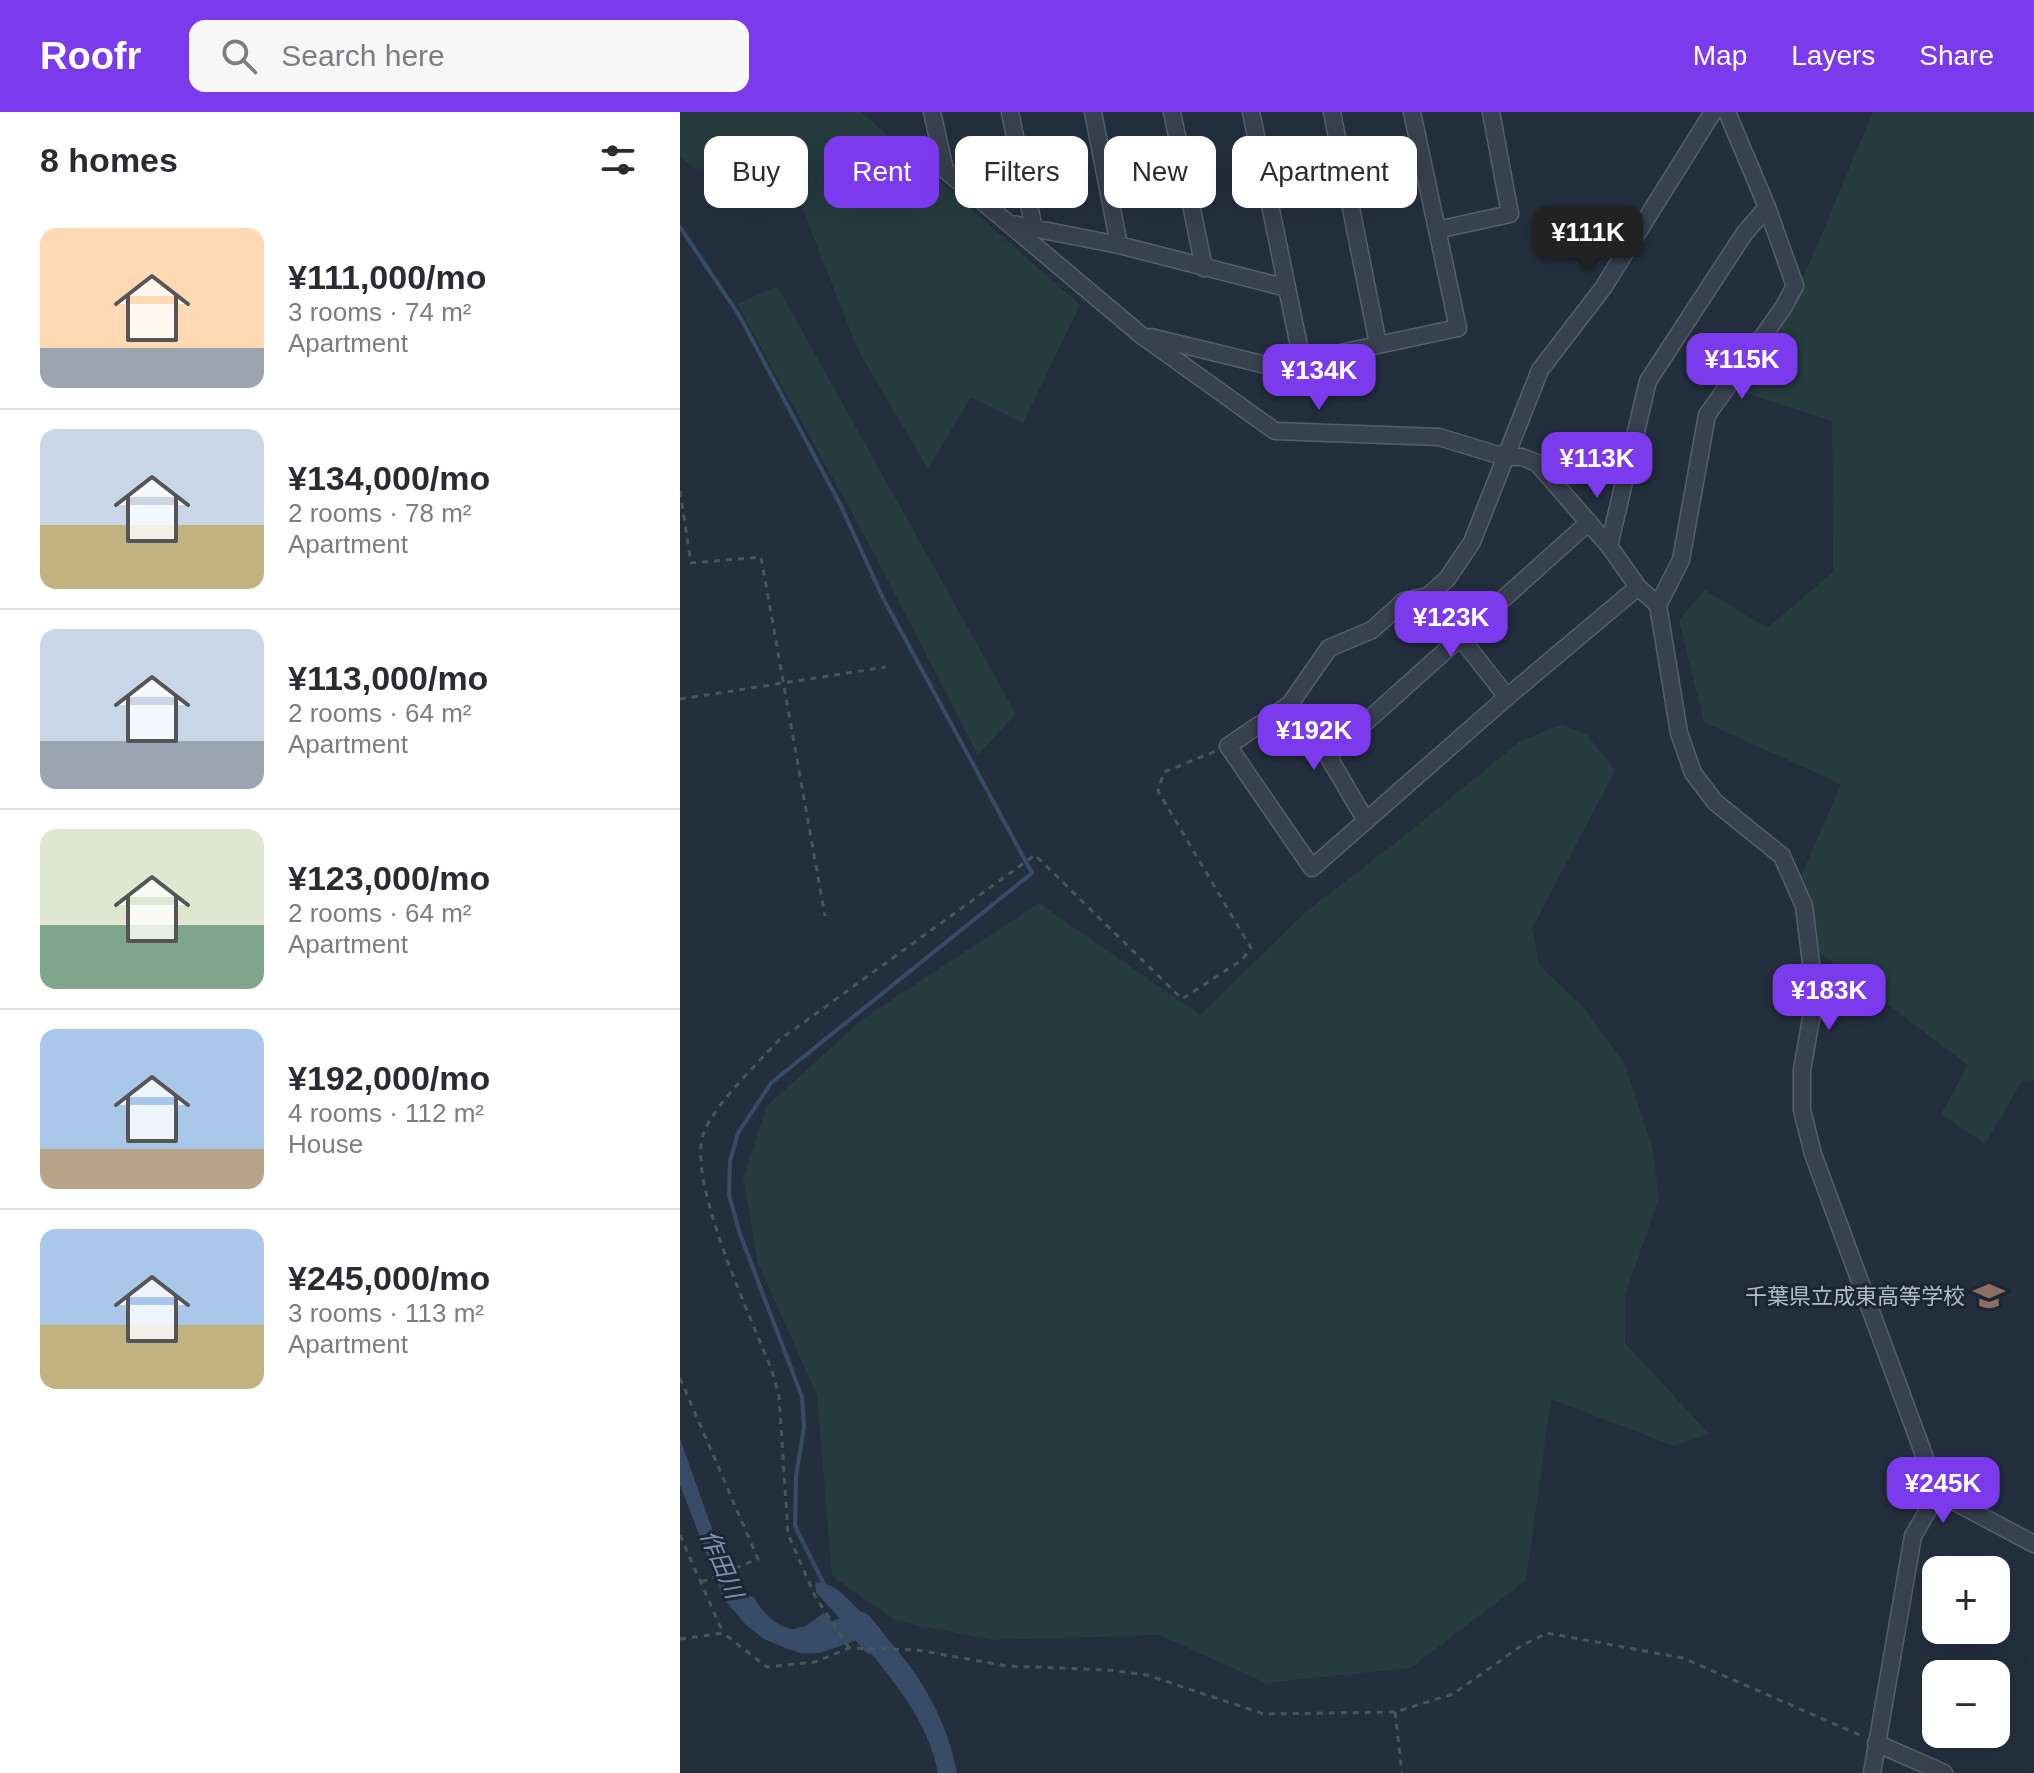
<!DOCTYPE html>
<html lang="en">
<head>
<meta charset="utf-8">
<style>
	:root { --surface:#fff; --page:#f7f7f7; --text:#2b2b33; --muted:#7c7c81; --line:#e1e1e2; --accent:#7c3aed }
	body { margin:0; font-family:Arial,"Noto Sans JP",sans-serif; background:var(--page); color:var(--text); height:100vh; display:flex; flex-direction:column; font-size:30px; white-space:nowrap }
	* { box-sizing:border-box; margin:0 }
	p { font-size:26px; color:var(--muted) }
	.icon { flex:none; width:44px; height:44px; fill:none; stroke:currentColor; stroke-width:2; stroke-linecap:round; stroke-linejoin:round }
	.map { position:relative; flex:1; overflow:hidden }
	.panel { display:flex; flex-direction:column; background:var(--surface); width:680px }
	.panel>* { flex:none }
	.top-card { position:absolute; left:24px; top:24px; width:760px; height:72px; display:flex; gap:16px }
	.fabs { position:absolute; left:1242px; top:1444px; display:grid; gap:16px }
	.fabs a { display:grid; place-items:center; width:88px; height:88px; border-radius:16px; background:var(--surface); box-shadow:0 8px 32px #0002; font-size:40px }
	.price { position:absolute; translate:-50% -68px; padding:0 18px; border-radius:16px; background:var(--accent); color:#fff; font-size:26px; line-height:52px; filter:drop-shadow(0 2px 4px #0008) }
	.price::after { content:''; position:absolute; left:50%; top:48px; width:24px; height:18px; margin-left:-12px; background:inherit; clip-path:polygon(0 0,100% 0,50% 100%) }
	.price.selected { background:#222; color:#fff }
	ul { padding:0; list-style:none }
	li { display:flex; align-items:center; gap:24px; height:200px; padding:0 40px }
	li+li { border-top:2px solid var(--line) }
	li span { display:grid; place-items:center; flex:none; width:224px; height:160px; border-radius:16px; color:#555 }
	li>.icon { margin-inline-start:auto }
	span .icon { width:96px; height:96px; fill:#fffc; stroke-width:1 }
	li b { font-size:34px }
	h2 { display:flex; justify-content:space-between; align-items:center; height:96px; padding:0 40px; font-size:34px }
	.tag { padding:0 28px; border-radius:16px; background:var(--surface); box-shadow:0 8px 32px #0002; font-size:28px; line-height:72px }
	.tag.selected { background:var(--accent); color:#fff }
	header { display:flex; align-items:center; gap:48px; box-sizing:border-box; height:112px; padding:0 40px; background:var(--accent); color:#fff }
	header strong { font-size:38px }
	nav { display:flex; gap:44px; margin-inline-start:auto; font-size:28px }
	.search { width:560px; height:72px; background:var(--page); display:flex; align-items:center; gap:20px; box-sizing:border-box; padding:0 28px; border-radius:16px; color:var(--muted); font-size:30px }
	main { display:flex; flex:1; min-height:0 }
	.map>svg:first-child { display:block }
	.green { fill:#263c3f }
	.water { fill:#394c67 }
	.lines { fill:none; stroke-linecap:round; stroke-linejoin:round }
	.stream { stroke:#394c67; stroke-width:4 }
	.river { stroke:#394c67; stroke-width:26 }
	.minor-casing { stroke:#565f6c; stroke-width:19 }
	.path { stroke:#44595c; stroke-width:3; stroke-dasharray:6 6; stroke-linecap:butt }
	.minor { stroke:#38414e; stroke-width:16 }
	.labels { text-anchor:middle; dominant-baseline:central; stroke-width:6; stroke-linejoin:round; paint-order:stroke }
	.poi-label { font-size:22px; fill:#b4bcc9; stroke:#1d2633; text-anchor:end }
	.water-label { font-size:24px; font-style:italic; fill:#7c92b1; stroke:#1d2633 }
</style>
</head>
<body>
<header>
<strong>Roofr</strong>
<div class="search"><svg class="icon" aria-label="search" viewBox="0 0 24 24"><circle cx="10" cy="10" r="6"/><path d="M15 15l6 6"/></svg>Search here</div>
<nav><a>Map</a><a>Layers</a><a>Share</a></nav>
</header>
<main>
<section class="panel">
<h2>8 homes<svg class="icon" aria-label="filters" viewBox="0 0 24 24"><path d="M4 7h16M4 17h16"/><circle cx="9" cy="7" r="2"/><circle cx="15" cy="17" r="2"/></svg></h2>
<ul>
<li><span style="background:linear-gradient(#ffd9b3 75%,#9aa5b1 0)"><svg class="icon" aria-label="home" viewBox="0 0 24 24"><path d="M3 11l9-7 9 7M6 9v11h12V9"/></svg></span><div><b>¥111,000/mo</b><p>3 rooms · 74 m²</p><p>Apartment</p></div></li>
<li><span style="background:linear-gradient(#c9d6e8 60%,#c2b280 0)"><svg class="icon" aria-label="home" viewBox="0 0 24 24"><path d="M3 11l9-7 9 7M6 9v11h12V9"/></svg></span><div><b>¥134,000/mo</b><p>2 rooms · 78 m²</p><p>Apartment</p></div></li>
<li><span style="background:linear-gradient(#c9d6e8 70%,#9aa5b1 0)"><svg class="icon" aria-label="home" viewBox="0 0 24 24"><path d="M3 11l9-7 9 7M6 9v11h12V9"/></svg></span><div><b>¥113,000/mo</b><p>2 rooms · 64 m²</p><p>Apartment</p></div></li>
<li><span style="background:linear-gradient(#dfe7d0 60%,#7fa58c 0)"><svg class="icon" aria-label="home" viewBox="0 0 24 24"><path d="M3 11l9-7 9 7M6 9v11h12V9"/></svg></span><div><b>¥123,000/mo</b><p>2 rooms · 64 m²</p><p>Apartment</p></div></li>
<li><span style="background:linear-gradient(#a9c7e8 75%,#b9a48a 0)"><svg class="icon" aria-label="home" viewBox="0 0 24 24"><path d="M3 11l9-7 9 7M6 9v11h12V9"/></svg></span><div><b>¥192,000/mo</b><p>4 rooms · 112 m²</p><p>House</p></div></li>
<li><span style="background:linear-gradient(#a9c7e8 60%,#c2b280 0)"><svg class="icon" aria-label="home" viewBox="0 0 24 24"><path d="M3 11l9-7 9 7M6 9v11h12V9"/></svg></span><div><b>¥245,000/mo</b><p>3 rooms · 113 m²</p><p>Apartment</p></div></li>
</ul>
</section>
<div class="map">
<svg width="1354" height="1661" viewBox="0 0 1354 1661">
	<rect width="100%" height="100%" fill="#242f3e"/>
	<path class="green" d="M0 0H181L400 193 343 311 291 285 248 357 178 238 120 91 69 63 16 58 0 44Z
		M1193 0H1354V968L1342 969 1305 1032 1261 1002 1288 953 1137 839 1122 762 1161 672 1024 610 999 508 1025 478 1087 516 1153 460 1152 309 1066 281 1130 150Z
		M97 174 336 602 298 643 188 430 57 192Z
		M882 612 907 623 935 658 852 817 860 854 905 897 944 951 972 1035 979 1085 945 1184V1231L1029 1322 994 1334 871 1287 846 1468 731 1556 586 1571 479 1523 313 1528 216 1509 152 1464 137 1283 78 1151 63 1067 87 994 184 906 359 791 520 903 628 798 723 725 839 630Z"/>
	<path class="water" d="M0 1327 55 1481 74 1485C80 1498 98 1517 114 1517 125 1517 135 1507 143 1501L149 1506 160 1529 128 1541 110 1538 84 1527 66 1513 44 1487 0 1373Z
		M135 1470C157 1472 164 1484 180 1499 229 1545 264 1594 277 1661H258C248 1607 210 1565 177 1524L170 1527 163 1510 136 1480Z"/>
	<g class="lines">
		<path class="stream" d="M0 115 59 203 160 392 203 486 352 761 91 971 58 1021 50 1049 49 1083 60 1122 122 1285 124 1315 116 1364 115 1414 145 1474"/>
		<path class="river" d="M122 1528H138L180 1513 193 1529"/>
		<defs>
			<path id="minor" d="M252 0 265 58 461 223 595 319 759 325 825 345H842L857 351 929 434 958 475 978 493
				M330 0 354 117
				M413 0 439 133
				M492 0 524 156
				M571 0 622 249
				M652 0 698 232
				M1047 0 1087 95 1115 174 1103 196 1027 303 1001 448 978 493 999 621 1013 661 1035 690 1102 744 1124 794 1135 884 1122 958V998L1133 1042 1258 1381 1354 1432
				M332 112 439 133 607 176
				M757 118 830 102 811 0
				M471 225 594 255 778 216 732 0
				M929 434 968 269 1064 122 1087 95
				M958 475 827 585 632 756 548 634 610 592 649 536 692 518 724 489 748 484 767 467 792 430 860 258 923 176 1033 0
				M748 484 827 585
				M610 592 648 644 686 709
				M648 644 909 410
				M1196 1631 1264 1661
				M1192 1661 1233 1424 1258 1381"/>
		</defs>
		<use href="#minor" class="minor-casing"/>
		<path class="path" d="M0 379 11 451 81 445 145 804
			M0 587 206 555
			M0 1266 78 1447 21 1470
			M0 1423 43 1521
			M0 1527 43 1521 87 1555 135 1550 169 1536 237 1538 327 1554 429 1558 467 1563 584 1602 715 1600 773 1582 841 1534 867 1521 1003 1546 1182 1624
			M169 1536 135 1484 108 1422 99 1284 92 1259C73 1209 5 1068 24 1020 36 991 77 952 98 929L355 743 502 887 562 848 571 836 478 679 484 660 536 639
			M715 1600 722 1661"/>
		<use href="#minor" class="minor"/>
	</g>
	<defs>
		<symbol id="school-bare" viewBox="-9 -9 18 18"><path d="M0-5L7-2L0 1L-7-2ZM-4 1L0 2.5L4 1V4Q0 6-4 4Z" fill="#8d6e63" stroke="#1d2633" stroke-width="2.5" paint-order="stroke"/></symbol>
	</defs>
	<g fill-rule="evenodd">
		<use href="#school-bare" x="1287" y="1162" width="44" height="44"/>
	</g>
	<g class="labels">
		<g class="poi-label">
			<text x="1285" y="1184">千葉県立成東高等学校</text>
		</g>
		<g class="water-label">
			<text transform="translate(42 1452) rotate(67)">作田川</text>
		</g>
	</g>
</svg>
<div class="fabs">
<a>+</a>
<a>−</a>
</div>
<b class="price selected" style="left:908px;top:162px">¥111K</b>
<b class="price" style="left:1062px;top:289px">¥115K</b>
<b class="price" style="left:639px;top:300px">¥134K</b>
<b class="price" style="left:917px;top:388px">¥113K</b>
<b class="price" style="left:771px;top:547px">¥123K</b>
<b class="price" style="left:634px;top:660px">¥192K</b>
<b class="price" style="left:1149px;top:920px">¥183K</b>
<b class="price" style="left:1263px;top:1413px">¥245K</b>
<div class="top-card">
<a class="tag">Buy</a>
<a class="tag selected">Rent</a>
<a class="tag">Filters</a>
<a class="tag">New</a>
<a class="tag">Apartment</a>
</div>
</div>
</main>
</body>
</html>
